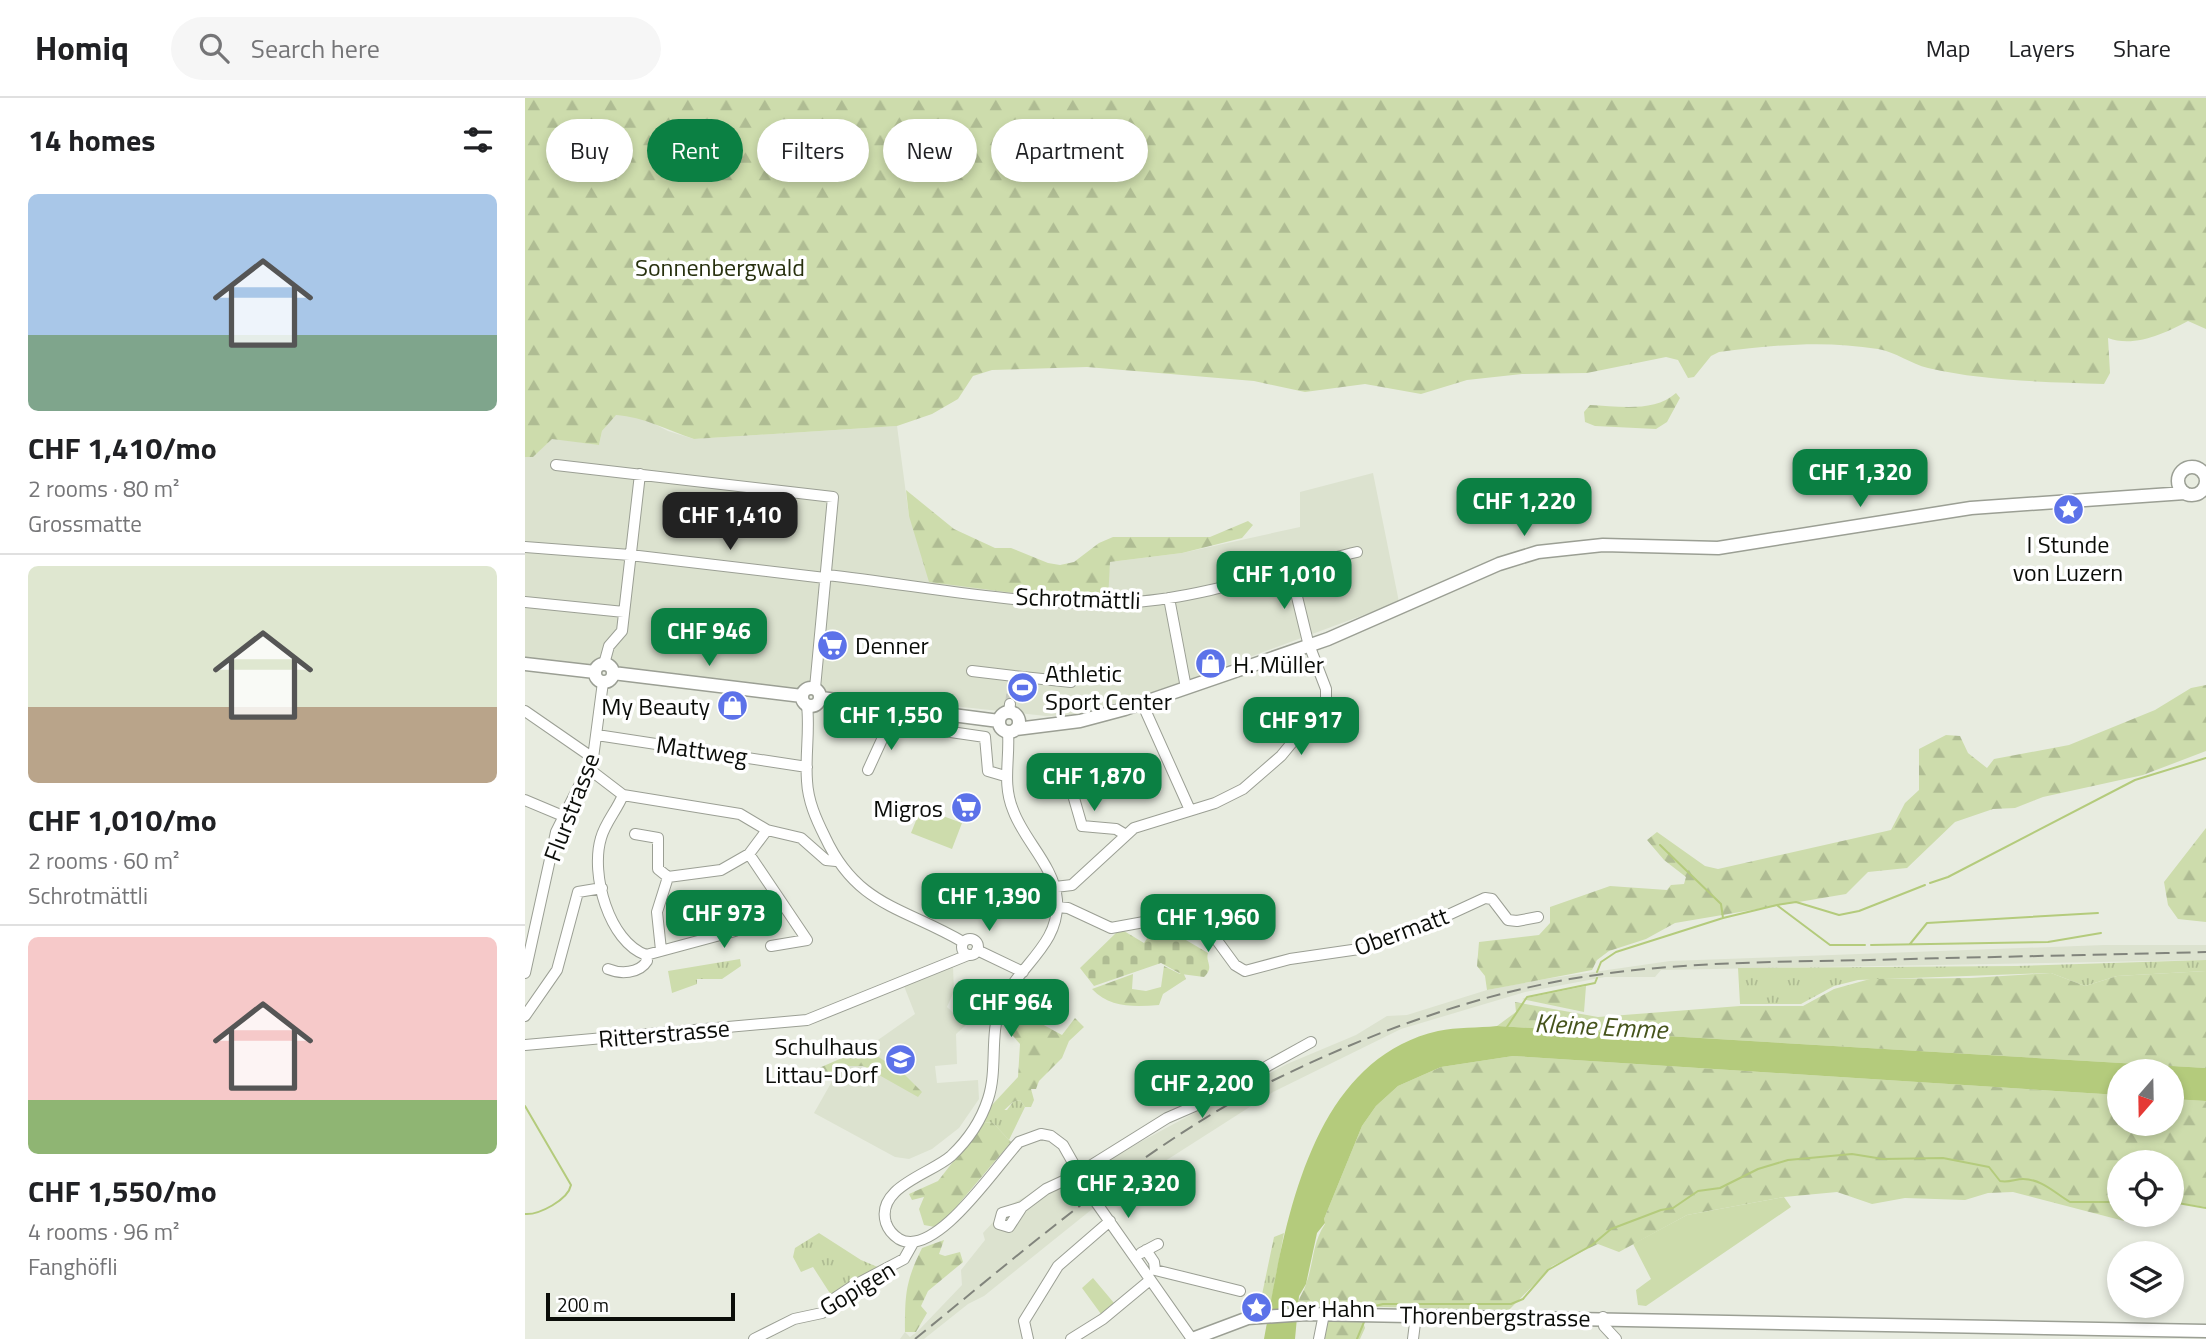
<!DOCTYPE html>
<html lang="en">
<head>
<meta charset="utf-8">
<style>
	:root { --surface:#fff; --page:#f6f6f6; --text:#202124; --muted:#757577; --line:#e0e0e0; --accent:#0b8043 }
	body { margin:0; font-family:"Titillium Web",sans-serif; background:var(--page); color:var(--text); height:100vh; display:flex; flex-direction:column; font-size:26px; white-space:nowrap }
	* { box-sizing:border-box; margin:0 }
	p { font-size:23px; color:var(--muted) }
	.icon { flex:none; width:38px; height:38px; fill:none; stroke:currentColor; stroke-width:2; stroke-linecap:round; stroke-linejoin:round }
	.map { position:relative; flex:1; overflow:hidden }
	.side { display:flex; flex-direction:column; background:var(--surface); width:525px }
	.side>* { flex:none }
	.banner { position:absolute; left:21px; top:21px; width:665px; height:63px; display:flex; gap:14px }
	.needle { width:46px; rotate:200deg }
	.buttons { position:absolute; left:1582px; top:961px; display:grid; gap:14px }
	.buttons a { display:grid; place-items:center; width:77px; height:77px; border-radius:50%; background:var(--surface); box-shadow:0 4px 10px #0003; font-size:35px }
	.scale { position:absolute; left:21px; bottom:18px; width:189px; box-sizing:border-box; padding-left:7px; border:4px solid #0b0d09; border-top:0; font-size:19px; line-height:24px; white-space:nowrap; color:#0b0d09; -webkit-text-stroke:5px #fff; paint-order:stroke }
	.price { position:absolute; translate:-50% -60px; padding:0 16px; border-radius:14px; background:var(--accent); color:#fff; font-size:23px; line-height:46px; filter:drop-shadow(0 2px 4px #0008) }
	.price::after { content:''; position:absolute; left:50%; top:42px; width:21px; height:16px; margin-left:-10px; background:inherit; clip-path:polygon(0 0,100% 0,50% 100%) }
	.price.current { background:#222; color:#fff }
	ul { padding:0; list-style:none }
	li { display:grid; align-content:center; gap:14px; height:371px; padding:0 28px }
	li+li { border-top:2px solid var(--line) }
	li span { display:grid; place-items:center; height:217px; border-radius:10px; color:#555 }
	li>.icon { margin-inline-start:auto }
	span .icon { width:126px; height:126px; fill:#fffc; stroke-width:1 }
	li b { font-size:30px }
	h2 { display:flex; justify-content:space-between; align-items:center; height:84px; padding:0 28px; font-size:30px }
	.pill { padding:0 24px; border-radius:32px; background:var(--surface); box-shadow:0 4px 10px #0003; font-size:24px; line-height:63px }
	.pill.current { background:var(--accent); color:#fff }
	header { display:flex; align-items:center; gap:42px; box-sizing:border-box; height:98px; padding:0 35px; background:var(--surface); border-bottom:2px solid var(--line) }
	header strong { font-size:33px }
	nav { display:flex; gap:38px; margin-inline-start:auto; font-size:24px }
	.search { width:490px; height:63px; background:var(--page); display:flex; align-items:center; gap:18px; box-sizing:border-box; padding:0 24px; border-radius:38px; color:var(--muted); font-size:26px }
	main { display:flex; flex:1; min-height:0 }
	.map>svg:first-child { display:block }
	.built { fill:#dce2cf }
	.grass { fill:url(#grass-tufts) }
	.forest { fill:url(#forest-firs) }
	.cemetery { fill:url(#cemetery-stones) }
	.green { fill:#cddcac }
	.water { fill:#b4cb7c }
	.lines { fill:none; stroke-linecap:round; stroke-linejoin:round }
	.stream { stroke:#b4cb7c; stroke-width:2 }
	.minor-tunnel { stroke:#c7cbc0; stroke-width:10; stroke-dasharray:10 5; stroke-linecap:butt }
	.minor-casing { stroke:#9b9f94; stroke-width:12 }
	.major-casing { stroke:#9b9f94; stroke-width:15 }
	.minor { stroke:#fff; stroke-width:10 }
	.major { stroke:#fff; stroke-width:12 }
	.rail { stroke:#81847c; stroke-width:2; stroke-dasharray:14 7; stroke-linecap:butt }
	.labels { text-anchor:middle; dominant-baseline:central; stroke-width:7; stroke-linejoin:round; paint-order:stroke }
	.park-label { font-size:24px; fill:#27300e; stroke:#fff }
	.poi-label { font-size:24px; fill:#0b0d09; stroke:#fff; text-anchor:start }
	.street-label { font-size:24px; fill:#0b0d09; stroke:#fff }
	.water-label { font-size:26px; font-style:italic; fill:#46541c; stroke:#fff }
</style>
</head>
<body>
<header>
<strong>Homiq</strong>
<div class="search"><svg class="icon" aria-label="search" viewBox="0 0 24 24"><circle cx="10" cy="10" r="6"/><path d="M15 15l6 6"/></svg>Search here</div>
<nav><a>Map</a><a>Layers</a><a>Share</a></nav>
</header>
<main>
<section class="side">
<h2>14 homes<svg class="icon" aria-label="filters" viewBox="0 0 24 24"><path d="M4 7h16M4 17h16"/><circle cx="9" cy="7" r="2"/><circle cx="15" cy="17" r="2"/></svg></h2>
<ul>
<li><span style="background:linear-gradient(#a9c7e8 65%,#7fa58c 0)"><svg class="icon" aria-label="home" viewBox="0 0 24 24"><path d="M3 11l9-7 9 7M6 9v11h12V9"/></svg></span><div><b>CHF 1,410/mo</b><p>2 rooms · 80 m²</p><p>Grossmatte</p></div></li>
<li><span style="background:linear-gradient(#dfe7d0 65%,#b9a48a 0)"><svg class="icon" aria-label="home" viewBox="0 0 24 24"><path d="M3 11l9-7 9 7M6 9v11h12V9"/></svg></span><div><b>CHF 1,010/mo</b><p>2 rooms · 60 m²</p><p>Schrotmättli</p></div></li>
<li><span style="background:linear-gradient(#f6c9c9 75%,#8fb573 0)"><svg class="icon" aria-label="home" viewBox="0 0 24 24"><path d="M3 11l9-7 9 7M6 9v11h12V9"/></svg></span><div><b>CHF 1,550/mo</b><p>4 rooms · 96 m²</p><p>Fanghöfli</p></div></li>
</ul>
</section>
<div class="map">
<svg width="1681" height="1241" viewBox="0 0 1681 1241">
	<defs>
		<pattern id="grass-tufts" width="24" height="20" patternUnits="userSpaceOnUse" patternTransform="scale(1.75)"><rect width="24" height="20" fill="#cddcac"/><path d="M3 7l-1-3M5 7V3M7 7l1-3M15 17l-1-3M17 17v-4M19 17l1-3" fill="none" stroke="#afbc93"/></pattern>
		<pattern id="forest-firs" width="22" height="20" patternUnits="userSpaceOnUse" patternTransform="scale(1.75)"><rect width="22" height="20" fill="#cddcac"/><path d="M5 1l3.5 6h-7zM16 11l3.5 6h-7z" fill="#afbc93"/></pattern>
		<pattern id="cemetery-stones" width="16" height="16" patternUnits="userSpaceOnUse" patternTransform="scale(1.75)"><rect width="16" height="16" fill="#cddcac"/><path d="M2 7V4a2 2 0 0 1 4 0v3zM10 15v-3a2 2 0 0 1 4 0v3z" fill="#afbc93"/></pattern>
	</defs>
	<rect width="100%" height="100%" fill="#e8ece0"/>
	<path class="built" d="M90 317 114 318 143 333 169 341 372 328 384 418 494 495 583 480 585 464 657 455 775 429V394L848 375 874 504 584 611 550 617 521 618 0 562V359H8L27 340 74 347 77 333Z
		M1579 847H1681V862L1136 872 1130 879H1080L1000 894 876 931 748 994 576 1104 459 1198 443 1206 399 1241H375L380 1234 385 1239 393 1233 437 1187 436 1172 460 1142 458 1135 483 1108 548 1073 555 1086 577 1071 582 1062 656 1022 762 966 831 937 862 918 882 917 962 892 1020 881 1145 863Z
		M428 869 429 893 422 909 441 927 431 936 432 966 410 968 412 985 453 982 454 1001 434 1030 407 1051 384 1061 370 1059 289 1015 322 957 343 949 390 916 379 888Z"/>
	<path class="grass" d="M215 861 216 868 197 881H172V886L147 895 143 873Z
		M1681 862V873L1592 878 1560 888 1526 875 1333 882 1309 888 1276 906H1215L1213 870 1492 868Z
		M495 1002 500 1009 484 1042 468 1025 459 1024 466 1008V1012H482L488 1004Z
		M294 1135 336 1162 355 1170 308 1200 288 1169 276 1174 268 1159 270 1150Z
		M759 1135 745 1210 734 1211 749 1139Z"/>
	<path class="forest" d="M0 0H1681V231L1663 223C1641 235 1609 250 1583 240L1585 275 1579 286C1522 284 1458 283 1403 270 1386 266 1371 254 1353 251 1299 242 1248 247 1194 254L1186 258 1169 279 1163 280 1153 262 1141 259 1062 275 997 276 942 282 896 296 840 286 780 294 729 283 562 269 467 272 448 278 433 301 407 316 372 328 169 341C142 332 119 319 91 317L77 333 74 347 27 341 8 359H0Z
		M1151 295 1155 300 1142 324 1131 331 1070 328 1060 324 1059 314 1065 307C1092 308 1129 315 1151 295Z
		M381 392 429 431 470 450H486L523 465 535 467 549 464 574 445 588 439H685L723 423 728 427 717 440 657 455 585 464 583 503 512 498 404 484 384 418Z
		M1681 587V653L1618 677 1518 699 1490 710 1468 711 1430 724 1382 770 1343 774 1321 796 1150 825 1121 841 1084 853 1072 862 1067 872 973 890 962 892 960 878 952 868 954 844 1014 837 1025 825V809L1085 788 1142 792 1146 787 1159 786 1161 779 1139 762 1122 742 1132 734 1180 768 1193 771 1366 732 1380 705 1394 692V651L1421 637 1435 638 1443 655 1462 670 1469 661 1544 647 1630 612 1666 590Z
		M1681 730V824L1653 821 1643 807 1639 784Z
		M639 868 655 876 658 874 661 881 638 896 634 907C609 909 585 910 567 891L608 876 607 891 621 893 636 889Z
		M1681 873V970L972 928 991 914 990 904 1073 919 1215 908H1278L1309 891 1345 881 1446 880 1526 875 1560 888 1592 878Z
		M1061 888 1059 914 997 901Z
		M484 908 537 937 550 920 559 929 544 943 537 960 514 983 511 991H506L509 1002 506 1009H500L495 1002 488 1004 475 1016 466 1012V1008L493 979 495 946 482 931Z
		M340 950 378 975 397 994 393 999 338 968H323L306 977 294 970Z
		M988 958 1594 997V1026H1647V1001L1681 1003V1109L1647 1104V1064H1594L1592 1107 1594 1116 1601 1119 1599 1123 1488 1094 1463 1095 1440 1102 1380 1100 1347 1106 1312 1094 1259 1099 1162 1117 1094 1154 1073 1146 1027 1168 984 1212 773 1207C774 1198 779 1194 781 1186 789 1165 787 1145 800 1126L799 1121 837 1028 851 1008 873 988 916 969Z
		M459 1024 468 1025 486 1044 421 1121 410 1129 399 1127 394 1111 399 1099 387 1102 384 1096 413 1083Z
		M419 1142 414 1156 420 1158 435 1154 438 1164 403 1193 396 1208 402 1215 391 1234H380C380 1198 380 1184 397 1150Z
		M802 1223 838 1224 840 1230 835 1241H798Z"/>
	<path class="cemetery" d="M632 825 683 855C680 864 690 869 679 879L656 876 636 865 569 888 555 870 592 834 599 833 619 845Z"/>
	<path class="green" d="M396 710 437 725 427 751 386 735Z
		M1259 1099 1266 1109 1121 1208 1113 1207 1111 1192 1126 1181 1108 1146 1162 1117Z
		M568 1180 589 1205 576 1216 557 1190Z"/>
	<path class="water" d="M972 928 1681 970V1003L1647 1001V973H1594V997L988 958 916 969 873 988 851 1008 837 1028 799 1121 800 1125 792 1135 781 1186 774 1198 770 1241H739C759 1133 782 963 913 933 932 929 953 930 972 928Z"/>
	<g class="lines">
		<path class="stream" d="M1135 747 1196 806 1198 820
			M1405 785 1423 779 1610 682 1681 660
			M1253 808 1305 847H1340
			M1385 846 1402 825 1573 815
			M1346 847 1523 844 1576 835
			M1072 874 1076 864 1091 854 1198 820 1252 807 1271 804 1314 817 1334 813 1400 787
			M982 929 1002 899 1070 885 1072 880
			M0 1008 46 1087C43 1102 14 1117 0 1116
			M1647 1104 1681 1110
			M842 1210 858 1206H986L998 1201 1023 1172 1067 1147 1086 1131 1136 1112 1148 1110 1173 1093 1195 1090 1233 1071 1263 1062 1327 1056 1358 1061 1418 1060 1464 1069 1475 1083C1484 1085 1490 1081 1498 1081 1517 1081 1531 1096 1545 1104H1594
			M832 1241 839 1224"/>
		<path class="minor-tunnel" d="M485 606 488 582"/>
		<defs>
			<path id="minor" d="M31 367 308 399 290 590
				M0 449 105 457 300 480
				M301 477C402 488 507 511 608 504 678 500 763 470 832 454
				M644 500 661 590
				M0 504 99 514
				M79 566 84 548 97 533 115 376
				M447 573 489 578V581
				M489 578 546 584
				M617 605 665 712
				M282 607C285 633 280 657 282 683 283 703 291 721 300 739 332 808 378 809 438 844
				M358 607 359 619 371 626 460 639 463 673 480 678
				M0 613 68 660
				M484 615 485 606
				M483 634C485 662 477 685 488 712 499 743 529 767 532 802 535 848 492 868 476 907 464 936 473 971 463 1001 456 1023 443 1042 426 1058 406 1076 350 1089 361 1125 363 1131 368 1137 374 1141 410 1162 472 1067 494 1044L516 1036 526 1038 538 1047 568 1100 667 1241
				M72 637 282 669
				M64 671 98 697 215 716 242 732 276 740 301 762 311 763
				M343 672 365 624
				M542 676 557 728 591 731 601 737
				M0 702 38 718
				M110 736 133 740V771L143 779
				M224 756 282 842 246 848
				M530 789 547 787 609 730 690 705 718 691 756 658 789 618 801 600V591L783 544 765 470
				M532 809 543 810 586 830 630 822 667 826 688 837 710 867 720 873 765 861 841 850 897 829 960 800 967 801 983 822 992 823 1013 819
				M437 849a8 8 0 1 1 16 0a8 8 0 1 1-16 0Z
				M136 852 132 814 143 779 196 772 224 756 242 732
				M452 852 498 874
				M121 857 210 833 257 805
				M83 871C95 876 114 876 122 863L121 857C84 844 65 776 76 740 80 725 92 712 98 697
				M0 875 31 734 68 660 78 584
				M0 918 32 872 53 794 77 790
				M0 947 282 922 443 857
				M497 1109 477 1115 474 1126 484 1129 497 1109 521 1091 549 1078 642 1020 672 1007 786 944
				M621 1152 629 1164 630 1172 715 1193
				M616 1155 633 1146
				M1078 1219 1079 1228 1091 1241
				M229 1241 269 1221 297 1215 310 1200 328 1188 379 1161 388 1145
				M503 1241 499 1223 533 1168 585 1123
				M546 1241 578 1221 625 1182
				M794 1241 799 1216
				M888 1241 891 1217"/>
			<path id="major" d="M1653 383a14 14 0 1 1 28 0a14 14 0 1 1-28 0Z
				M70 575a9 9 0 1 1 18 0a9 9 0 1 1-18 0Z
				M0 566 70 574
				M88 575 277 598
				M277 599a9 9 0 1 1 18 0a9 9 0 1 1-18 0Z
				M296 600 474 623
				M474 624a10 10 0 1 1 20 0a10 10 0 1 1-20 0Z
				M491 631 555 623 600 611 803 541 974 466 1013 454 1078 447 1193 450 1446 410 1660 395
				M667 1241 723 1220 781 1216 1681 1233"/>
		</defs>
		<use href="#minor" class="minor-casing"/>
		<use href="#major" class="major-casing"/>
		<use href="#minor" class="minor"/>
		<use href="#major" class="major"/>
		<path class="rail" d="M390 1241C500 1152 620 1046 747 983 840 937 943 899 1045 881 1144 864 1245 864 1345 862 1457 859 1569 857 1681 854"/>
	</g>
	<defs>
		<symbol id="sight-disc" viewBox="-11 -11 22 22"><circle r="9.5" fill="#5c72e9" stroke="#fff"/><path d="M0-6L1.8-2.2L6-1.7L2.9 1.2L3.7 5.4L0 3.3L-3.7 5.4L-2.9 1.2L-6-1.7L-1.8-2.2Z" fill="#fff"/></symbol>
		<symbol id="supermarket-disc" viewBox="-11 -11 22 22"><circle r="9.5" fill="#5c72e9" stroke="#fff"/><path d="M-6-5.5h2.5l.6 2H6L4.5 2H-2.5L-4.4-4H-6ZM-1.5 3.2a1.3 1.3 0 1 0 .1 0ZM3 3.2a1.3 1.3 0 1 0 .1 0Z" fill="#fff"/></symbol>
		<symbol id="shop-disc" viewBox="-11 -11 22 22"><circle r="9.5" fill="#5c72e9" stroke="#fff"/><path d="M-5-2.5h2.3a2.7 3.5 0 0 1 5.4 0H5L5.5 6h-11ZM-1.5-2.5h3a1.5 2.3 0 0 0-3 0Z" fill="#fff"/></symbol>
		<symbol id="stadium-disc" viewBox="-11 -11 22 22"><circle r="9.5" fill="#5c72e9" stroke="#fff"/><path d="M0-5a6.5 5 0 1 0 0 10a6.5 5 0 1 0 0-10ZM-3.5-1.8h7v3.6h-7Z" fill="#fff"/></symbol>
		<symbol id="school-disc" viewBox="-11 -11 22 22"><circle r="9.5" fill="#5c72e9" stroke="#fff"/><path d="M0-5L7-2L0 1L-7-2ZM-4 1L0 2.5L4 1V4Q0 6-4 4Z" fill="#fff"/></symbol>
	</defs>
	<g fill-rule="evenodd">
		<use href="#sight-disc" x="1526" y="394" width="35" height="35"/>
		<use href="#supermarket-disc" x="290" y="530" width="35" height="35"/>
		<use href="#shop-disc" x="668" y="548" width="35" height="35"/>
		<use href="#stadium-disc" x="480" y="572" width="35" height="35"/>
		<use href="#shop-disc" x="190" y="590" width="35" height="35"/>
		<use href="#supermarket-disc" x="424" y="692" width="35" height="35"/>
		<use href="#school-disc" x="358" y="944" width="35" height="35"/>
		<use href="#sight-disc" x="714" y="1192" width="35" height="35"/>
	</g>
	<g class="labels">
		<g class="park-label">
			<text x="195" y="169">Sonnenbergwald</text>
		</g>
		<g class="poi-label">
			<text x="1543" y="446" text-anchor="middle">I Stunde<tspan x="1543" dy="28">von Luzern</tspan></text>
			<text x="330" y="547">Denner</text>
			<text x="708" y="566">H. Müller</text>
			<text x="520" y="575">Athletic<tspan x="520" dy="28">Sport Center</tspan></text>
			<text x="185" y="608" text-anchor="end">My Beauty</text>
			<text x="418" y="710" text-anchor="end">Migros</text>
			<text x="353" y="948" text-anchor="end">Schulhaus<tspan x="353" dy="28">Littau-Dorf</tspan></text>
			<text x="755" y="1210">Der Hahn</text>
		</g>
		<g class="street-label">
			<text transform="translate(553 500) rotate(2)">Schrotmättli</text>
			<text transform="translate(177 652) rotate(8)">Mattweg</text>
			<text transform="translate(46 709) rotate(-69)">Flurstrasse</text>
			<text transform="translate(876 833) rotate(-20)">Obermatt</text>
			<text transform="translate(139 935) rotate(-5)">Ritterstrasse</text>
			<text transform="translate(332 1190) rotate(-31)">Gopigen</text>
			<text transform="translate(970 1218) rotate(1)">Thorenbergstrasse</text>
		</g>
		<g class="water-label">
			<text transform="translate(1076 928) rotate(3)">Kleine Emme</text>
		</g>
	</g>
</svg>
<div class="buttons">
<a><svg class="needle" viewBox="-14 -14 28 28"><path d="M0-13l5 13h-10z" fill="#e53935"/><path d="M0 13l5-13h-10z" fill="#757577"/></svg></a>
<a><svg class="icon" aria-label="locate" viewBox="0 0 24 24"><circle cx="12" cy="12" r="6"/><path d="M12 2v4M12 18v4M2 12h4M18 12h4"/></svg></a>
<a><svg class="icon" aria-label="layers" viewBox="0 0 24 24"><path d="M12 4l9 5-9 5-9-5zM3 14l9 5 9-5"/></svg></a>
</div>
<div class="scale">200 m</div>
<b class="price" style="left:1335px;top:411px">CHF 1,320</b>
<b class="price" style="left:999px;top:440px">CHF 1,220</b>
<b class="price current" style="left:205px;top:454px">CHF 1,410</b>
<b class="price" style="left:759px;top:513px">CHF 1,010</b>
<b class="price" style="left:184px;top:570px">CHF 946</b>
<b class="price" style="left:366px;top:654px">CHF 1,550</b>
<b class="price" style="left:776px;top:659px">CHF 917</b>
<b class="price" style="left:569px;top:715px">CHF 1,870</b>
<b class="price" style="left:464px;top:835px">CHF 1,390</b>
<b class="price" style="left:199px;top:852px">CHF 973</b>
<b class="price" style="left:683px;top:856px">CHF 1,960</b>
<b class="price" style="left:486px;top:941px">CHF 964</b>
<b class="price" style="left:677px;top:1022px">CHF 2,200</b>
<b class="price" style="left:603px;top:1122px">CHF 2,320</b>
<div class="banner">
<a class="pill">Buy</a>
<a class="pill current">Rent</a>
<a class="pill">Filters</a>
<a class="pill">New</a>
<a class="pill">Apartment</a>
</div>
</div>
</main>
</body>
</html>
